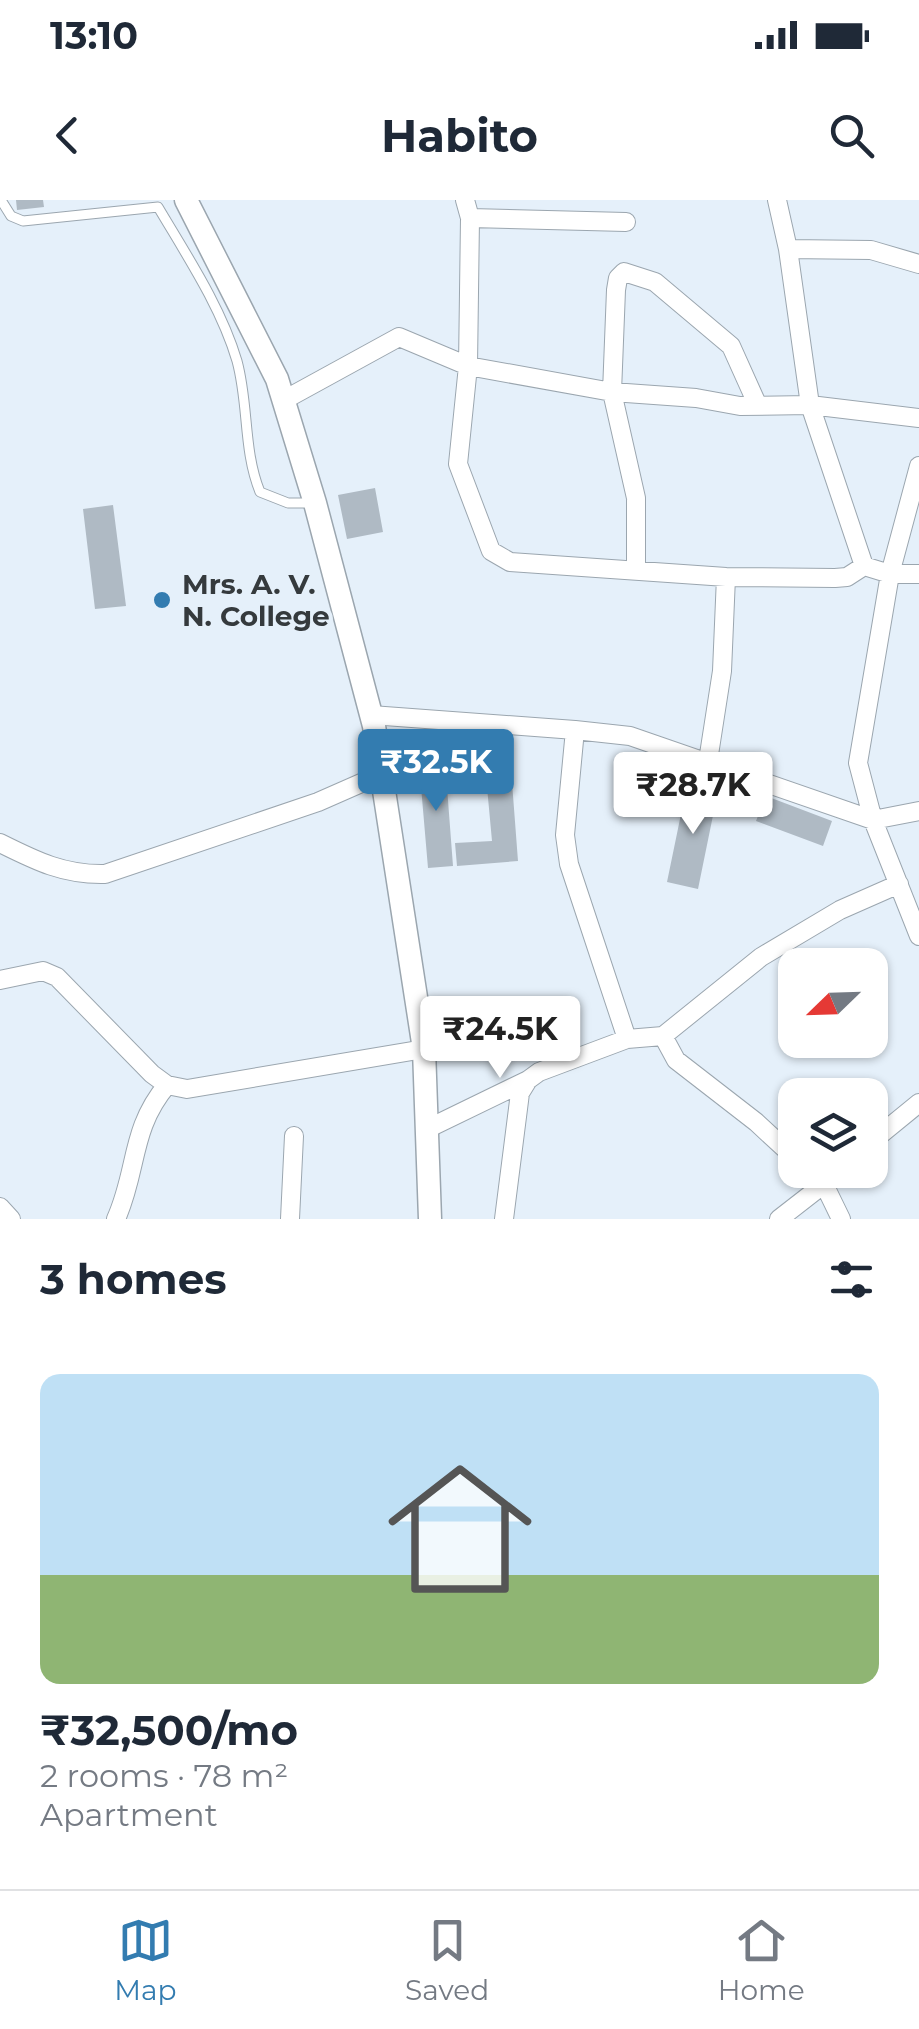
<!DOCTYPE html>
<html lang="en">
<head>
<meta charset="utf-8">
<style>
	:root { --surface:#fff; --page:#f2f2f3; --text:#1f2937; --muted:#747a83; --line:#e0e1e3; --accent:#337cb0 }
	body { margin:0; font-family:Montserrat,sans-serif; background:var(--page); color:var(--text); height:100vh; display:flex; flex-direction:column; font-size:38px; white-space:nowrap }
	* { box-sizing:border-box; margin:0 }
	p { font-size:32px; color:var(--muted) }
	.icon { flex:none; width:55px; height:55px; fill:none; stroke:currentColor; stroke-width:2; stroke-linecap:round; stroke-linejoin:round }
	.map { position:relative; height:1019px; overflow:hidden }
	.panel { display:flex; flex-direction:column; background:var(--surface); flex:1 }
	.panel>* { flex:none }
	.needle { width:65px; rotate:247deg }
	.fabs { position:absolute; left:778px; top:748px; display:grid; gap:20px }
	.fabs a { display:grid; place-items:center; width:110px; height:110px; border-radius:20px; background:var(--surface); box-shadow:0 2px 8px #0004; font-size:50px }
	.price { position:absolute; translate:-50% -85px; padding:0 22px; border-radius:10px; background:#fff; color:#222; font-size:32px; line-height:65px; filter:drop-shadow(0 2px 5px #0008) }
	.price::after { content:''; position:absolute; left:50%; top:60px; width:30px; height:22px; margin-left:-15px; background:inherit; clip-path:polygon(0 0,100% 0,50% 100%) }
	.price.on { background:var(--accent); color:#fff }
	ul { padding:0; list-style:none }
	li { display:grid; align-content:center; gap:20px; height:530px; padding:0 40px }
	li span { display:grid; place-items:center; height:310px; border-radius:20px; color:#555 }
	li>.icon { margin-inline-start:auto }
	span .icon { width:180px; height:180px; fill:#fffc; stroke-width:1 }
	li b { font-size:42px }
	h2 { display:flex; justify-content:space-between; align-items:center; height:120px; padding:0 40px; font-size:42px }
	.status { display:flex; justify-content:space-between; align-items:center; height:70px; padding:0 50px; background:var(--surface); direction:ltr }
	.status svg { height:28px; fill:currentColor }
	header { display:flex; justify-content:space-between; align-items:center; height:130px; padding:0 40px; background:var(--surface); font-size:45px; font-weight:700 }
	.tab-bar { display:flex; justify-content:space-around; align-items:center; height:140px; border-top:2px solid var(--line); background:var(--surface); font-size:28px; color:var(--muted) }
	.tab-bar a { display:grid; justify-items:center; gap:5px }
	.tab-bar .on { color:var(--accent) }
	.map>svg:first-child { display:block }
	.building { fill:#afbac4 }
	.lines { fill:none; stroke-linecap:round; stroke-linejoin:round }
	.service-casing { stroke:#9ba6af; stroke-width:11 }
	.minor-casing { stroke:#9ba6af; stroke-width:20 }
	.tertiary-casing { stroke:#9ba6af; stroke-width:25 }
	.service { stroke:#fff; stroke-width:9 }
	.minor { stroke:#fff; stroke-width:18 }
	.tertiary { stroke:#fff; stroke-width:22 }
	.poi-dot { fill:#337cb0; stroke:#e5f0fa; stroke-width:4 }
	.labels { text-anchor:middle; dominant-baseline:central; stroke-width:8; stroke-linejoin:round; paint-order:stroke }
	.poi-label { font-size:28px; font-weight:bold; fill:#353a3d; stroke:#e5f0fa; text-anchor:start }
</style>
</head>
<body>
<div class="status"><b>13:10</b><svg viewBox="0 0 49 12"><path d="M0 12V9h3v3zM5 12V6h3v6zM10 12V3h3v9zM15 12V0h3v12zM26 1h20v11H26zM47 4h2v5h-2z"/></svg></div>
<header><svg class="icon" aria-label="back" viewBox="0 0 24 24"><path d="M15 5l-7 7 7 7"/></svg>Habito<svg class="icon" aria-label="search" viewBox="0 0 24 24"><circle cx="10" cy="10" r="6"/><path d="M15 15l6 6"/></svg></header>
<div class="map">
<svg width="919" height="1019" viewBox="0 0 919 1019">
	<rect width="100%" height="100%" fill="#e5f0fa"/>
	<path class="building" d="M16 0H43L44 7 17 10Z
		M375 288 383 332 347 339 338 295Z
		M113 305 126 406 95 409 83 309Z
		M510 556 518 661 457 666 455 643 492 641 487 587 451 590 449 561Z
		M445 561 453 666 428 668 419 563Z
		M687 585 718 591 698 689 667 682Z
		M766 596 832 621 823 646 756 621Z"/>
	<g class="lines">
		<defs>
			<path id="service" d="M1 0 11 16 23 21 158 7C187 56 221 107 237 161 249 205 243 250 260 292L288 303H312"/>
			<path id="minor" d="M465 0 470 18 468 166 458 264 491 351 510 362 726 377 835 378 847 377 864 366
				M777 0 788 49 810 205 864 366 890 374 858 563 873 620 919 736
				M470 18 626 22
				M788 49 871 50 919 64
				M284 200 399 137 468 166 612 192 616 90 618 78 624 72 655 82 731 146 758 206
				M919 266 890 374H919
				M636 370V298L612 192 696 198 740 206 810 205 919 218
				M371 515 575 530
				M708 561 722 471 726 377
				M0 643C36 661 64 675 105 674L318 602 384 573
				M0 780 43 771 57 777 152 874 167 885 187 889 424 849
				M663 836 627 839 569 664 565 635 575 530 630 536 873 620 919 611
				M427 929 528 880
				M870 943 919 903
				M795 958 756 922 676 860 663 836 761 757 840 710 899 684
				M839 970 824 984 841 1019
				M0 1007 11 1019
				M116 1019C138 970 130 929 167 885
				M290 1019 294 936
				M504 1019 520 893 528 880 539 872 627 839
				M779 1019 824 984 808 970"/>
			<path id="tertiary" d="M186 0 277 179 315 303 374 526 424 849 430 1019"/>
		</defs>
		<use href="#service" class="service-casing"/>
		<use href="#minor" class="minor-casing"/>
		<use href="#tertiary" class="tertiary-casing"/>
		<use href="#service" class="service"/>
		<use href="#minor" class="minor"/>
		<use href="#tertiary" class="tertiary"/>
	</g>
	<circle class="poi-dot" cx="162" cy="400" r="10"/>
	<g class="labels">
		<g class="poi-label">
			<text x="182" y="384">Mrs. A. V.<tspan x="182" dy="32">N. College</tspan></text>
		</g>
	</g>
</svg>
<div class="fabs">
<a><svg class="needle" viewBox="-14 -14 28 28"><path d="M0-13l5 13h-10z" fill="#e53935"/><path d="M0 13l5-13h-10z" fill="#747a83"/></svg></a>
<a><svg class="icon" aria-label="layers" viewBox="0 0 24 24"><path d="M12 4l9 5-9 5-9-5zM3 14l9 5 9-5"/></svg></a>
</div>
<b class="price on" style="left:436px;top:614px">₹32.5K</b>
<b class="price" style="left:693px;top:637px">₹28.7K</b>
<b class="price" style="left:500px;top:881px">₹24.5K</b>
</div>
<section class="panel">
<h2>3 homes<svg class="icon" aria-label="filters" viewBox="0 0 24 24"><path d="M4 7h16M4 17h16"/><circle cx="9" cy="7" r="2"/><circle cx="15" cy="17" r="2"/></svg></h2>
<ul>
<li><span style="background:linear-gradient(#bfe0f5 65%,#8fb573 0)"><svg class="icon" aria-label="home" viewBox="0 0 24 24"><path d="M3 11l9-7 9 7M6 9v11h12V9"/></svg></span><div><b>₹32,500/mo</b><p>2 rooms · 78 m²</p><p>Apartment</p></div></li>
</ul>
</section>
<nav class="tab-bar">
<a class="on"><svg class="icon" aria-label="map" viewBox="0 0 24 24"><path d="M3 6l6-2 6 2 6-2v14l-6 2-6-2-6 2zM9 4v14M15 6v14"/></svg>Map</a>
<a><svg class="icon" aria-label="saved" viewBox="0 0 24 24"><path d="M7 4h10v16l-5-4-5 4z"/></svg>Saved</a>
<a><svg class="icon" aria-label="home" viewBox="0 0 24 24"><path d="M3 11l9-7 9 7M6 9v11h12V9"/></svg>Home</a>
</nav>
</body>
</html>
